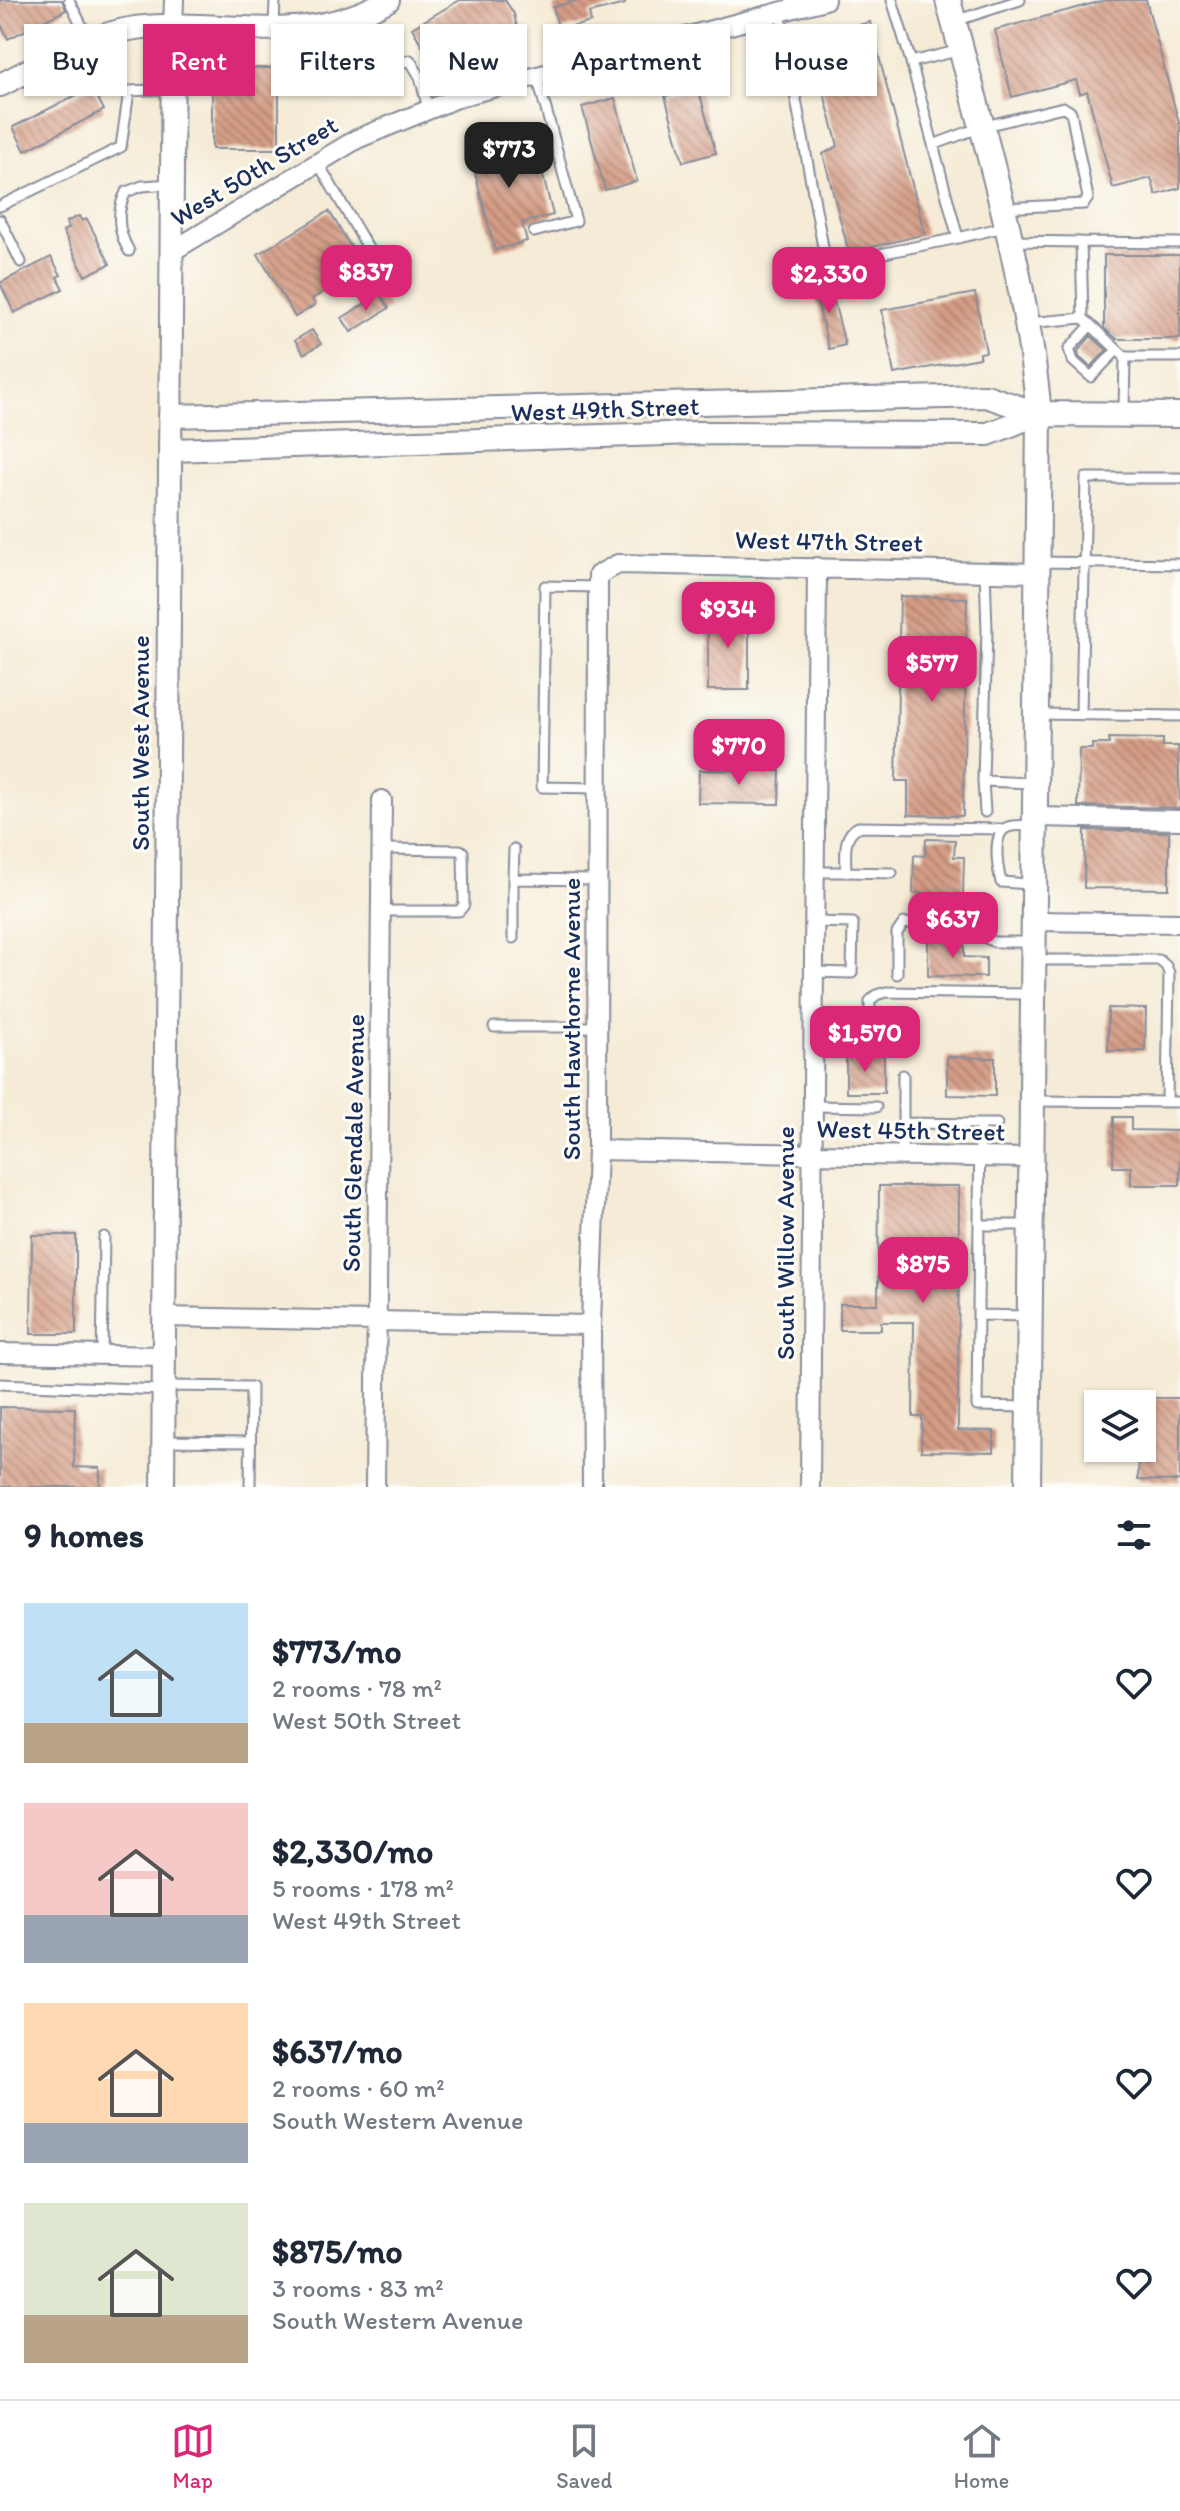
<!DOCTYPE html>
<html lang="en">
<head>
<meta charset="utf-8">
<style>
	:root { --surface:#fff; --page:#f6f6f7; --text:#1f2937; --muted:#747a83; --line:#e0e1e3; --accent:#db2777 }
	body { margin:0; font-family:Itim,sans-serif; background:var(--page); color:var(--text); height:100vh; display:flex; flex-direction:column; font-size:30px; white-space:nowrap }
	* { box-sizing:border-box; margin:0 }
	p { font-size:26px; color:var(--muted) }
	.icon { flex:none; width:44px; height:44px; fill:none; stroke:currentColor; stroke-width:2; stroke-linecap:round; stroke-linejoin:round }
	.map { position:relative; height:1487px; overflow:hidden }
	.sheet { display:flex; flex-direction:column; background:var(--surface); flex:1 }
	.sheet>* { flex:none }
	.guide { position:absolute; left:24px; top:24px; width:1132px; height:72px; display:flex; gap:16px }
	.tools { position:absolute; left:1084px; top:1390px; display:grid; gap:16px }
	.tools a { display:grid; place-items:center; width:72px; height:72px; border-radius:0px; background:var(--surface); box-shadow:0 2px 6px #0004; font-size:40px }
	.price { position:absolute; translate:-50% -68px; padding:0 18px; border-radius:16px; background:var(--accent); color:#fff; font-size:26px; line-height:52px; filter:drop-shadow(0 2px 4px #0008) }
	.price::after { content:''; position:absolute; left:50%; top:48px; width:24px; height:18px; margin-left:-12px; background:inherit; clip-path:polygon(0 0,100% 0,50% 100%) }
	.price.on { background:#222; color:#fff }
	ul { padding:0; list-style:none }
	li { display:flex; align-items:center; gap:24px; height:200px; padding:0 24px }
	li span { display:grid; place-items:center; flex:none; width:224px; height:160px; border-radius:0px; color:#555 }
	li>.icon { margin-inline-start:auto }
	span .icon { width:96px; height:96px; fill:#fffc; stroke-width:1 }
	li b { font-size:34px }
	h2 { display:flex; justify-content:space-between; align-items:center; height:96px; padding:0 24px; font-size:34px }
	.pill { padding:0 28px; border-radius:0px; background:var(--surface); box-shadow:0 2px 6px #0004; font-size:28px; line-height:72px }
	.pill.on { background:var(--accent); color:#fff }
	.dock { display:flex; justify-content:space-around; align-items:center; height:112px; border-top:2px solid var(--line); background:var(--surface); font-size:22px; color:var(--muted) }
	.dock a { display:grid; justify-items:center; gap:4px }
	.dock .on { color:var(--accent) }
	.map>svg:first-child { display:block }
	.building { fill:url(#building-back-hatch) }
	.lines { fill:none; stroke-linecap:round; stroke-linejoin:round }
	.service-casing { stroke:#888d9a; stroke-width:13 }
	.minor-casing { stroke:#888d9a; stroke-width:22 }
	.tertiary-casing { stroke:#888d9a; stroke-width:26 }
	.secondary-casing { stroke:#888d9a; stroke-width:28 }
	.service { stroke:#fff; stroke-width:9 }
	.minor { stroke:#fff; stroke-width:18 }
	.tertiary { stroke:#fff; stroke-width:22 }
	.secondary { stroke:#fff; stroke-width:24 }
	.labels { text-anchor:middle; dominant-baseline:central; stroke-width:6; stroke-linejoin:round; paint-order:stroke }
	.street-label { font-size:26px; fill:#1b2f5e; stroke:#fdfcf7 }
</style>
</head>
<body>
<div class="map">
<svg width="1180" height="1487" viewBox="0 0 1180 1487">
	<defs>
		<pattern id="building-back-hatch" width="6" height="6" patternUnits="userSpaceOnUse" patternTransform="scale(2)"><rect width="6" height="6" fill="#d49c85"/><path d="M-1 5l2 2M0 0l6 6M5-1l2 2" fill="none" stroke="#ab8070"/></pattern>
	</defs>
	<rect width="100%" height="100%" fill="#fdfcf7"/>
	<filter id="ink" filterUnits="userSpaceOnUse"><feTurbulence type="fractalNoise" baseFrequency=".0125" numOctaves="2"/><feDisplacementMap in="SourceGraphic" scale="16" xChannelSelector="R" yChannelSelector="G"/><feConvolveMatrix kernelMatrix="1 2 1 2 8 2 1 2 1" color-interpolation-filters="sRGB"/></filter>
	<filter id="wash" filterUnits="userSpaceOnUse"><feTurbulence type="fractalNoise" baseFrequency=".006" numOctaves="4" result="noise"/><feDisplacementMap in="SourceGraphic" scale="32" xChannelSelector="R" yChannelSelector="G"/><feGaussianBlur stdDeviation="1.8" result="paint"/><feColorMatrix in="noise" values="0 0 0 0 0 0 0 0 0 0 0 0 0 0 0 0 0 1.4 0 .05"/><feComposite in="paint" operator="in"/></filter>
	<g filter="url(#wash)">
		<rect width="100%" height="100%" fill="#f5ebd6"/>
		<g id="blocks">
			<path class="building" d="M0 0H62L66 10 8 39 0 23Z
				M460 0H505L514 14 521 45 492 52 486 31 432 63 412 28Z
				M579 0H624L625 4 589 13 591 22 559 30 553 7Z
				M1106 0H1146L1180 127V188L1156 195 1151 178 1113 188 1087 91 1080 94 1076 80 1012 97 995 30Z
				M870 22 925 234 849 253 823 154 838 146 822 86 827 84 825 78 828 77 818 36Z
				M212 68H279V149H212Z
				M92 87 104 110 25 151 13 127Z
				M698 87 716 153 683 162 665 96Z
				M615 98 637 181 605 190 582 107Z
				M500 135 506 159 537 152 553 215 522 223 527 241 495 250 467 143Z
				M329 211 364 268 312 299 315 305 295 317 258 254Z
				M79 216 82 221 87 219 110 264 85 276 63 231 69 228 66 222Z
				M1104 255H1180V339H1117L1104 328Z
				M51 257 61 275 57 277 63 289 14 313 0 283Z
				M829 281 845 345 829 349 813 285Z
				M975 293 986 352 980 353V358L894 374 882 310Z
				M380 294 389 308 351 332 342 318Z
				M312 330 321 344 304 354 295 340Z
				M1091 336 1107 350 1091 367 1079 357 1078 351Z
				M900 596 967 598 963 816 908 815V781H896Z
				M708 609H749V690H708Z
				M1109 738 1163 739V746H1178L1180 808 1078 806 1079 749H1092V744H1109Z
				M699 770 780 771 779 804 698 803Z
				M1085 830 1169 832V889L1084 888Z
				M926 839 955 840 954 857H964L963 895 913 893 914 855 925 856Z
				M928 938H964V957L986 958V977L928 976Z
				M1108 1008 1146 1009 1145 1051H1108Z
				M846 1055H884V1093H846Z
				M947 1057 995 1058V1096L947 1095Z
				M1114 1117H1131V1130L1180 1131V1185H1131V1167H1113Z
				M879 1186H959L958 1430 994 1431V1452L921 1451 922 1417H913L914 1322H881V1330H840V1304H878Z
				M32 1235H76V1334H31Z
				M1142 1398H1180V1481L1138 1480 1139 1448H1142Z
				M0 1407 75 1408 74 1467 100 1468V1487H0Z"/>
		</g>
	</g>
	<g filter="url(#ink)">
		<use href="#blocks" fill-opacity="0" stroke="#888d9a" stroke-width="2"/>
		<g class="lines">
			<defs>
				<path id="service" d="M69 0 89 40
					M892 0 911 62 961 50
					M780 12 825 258 831 264 958 238
					M955 21 1020 0
					M321 26 326 89 410 60 420 77 428 109
					M274 28 275 0
					M911 62 958 238 1004 227
					M933 145 981 127 1063 107 1071 112 1088 198 1084 204 1003 208
					M318 163 382 272
					M0 206 121 147 129 91 173 89
					M0 220 21 262
					M534 232 576 221 537 76
					M1011 241 1081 242 1083 318 1028 323
					M1081 242 1180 243
					M129 251C118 232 116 211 126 192L142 186 172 184
					M1083 318 1125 357 1124 412
					M1090 326 1069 349 1073 361 1091 377 1117 350
					M1125 357H1180
					M1039 562 1180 564
					M1037 714 1180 716
					M1081 714 1086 478H1180
					M983 781 987 630 985 571
					M598 788 542 787 545 586 598 587
					M985 812 983 781 1033 783
					M814 872H846C846 856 842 835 858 827L1003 829
					M846 872 892 873
					M513 879 514 849
					M1031 884 1001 882C998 869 991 833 1008 827 1016 824 1027 826 1035 826
					M381 911H459L464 905 463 852 460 850 382 849
					M513 938V879L598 880
					M1036 960H1159L1166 966 1169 973 1167 1102
					M813 972 852 973 853 923 814 922
					M897 974V933L904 923 959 925 994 942H1031
					M494 1027H597
					M870 1027V1001L876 995 886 992 1031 994
					M813 1047 893 1046
					M903 1075V1123L980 1124
					M1033 1101 1180 1102
					M812 1106 876 1107
					M997 1124H980L977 1406 1026 1407
					M902 1156 903 1123
					M979 1225H1030
					M978 1315 1030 1316
					M102 1355 104 1237
					M0 1384 164 1390
					M164 1386 251 1387 250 1487
					M163 1441 250 1442"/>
				<path id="minor" d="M173 27 174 0
					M171 252 357 139 462 96 825 0
					M1036 817 1180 820
					M1034 921 1180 923
					M597 1150 1031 1158
					M164 1317 591 1325
					M0 1353 164 1356
					M375 1487 382 800
					M592 1487 591 1325 597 1150 598 575 618 564 1039 573
					M810 1487 817 567"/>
				<path id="tertiary" d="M0 85C43 64 87 35 135 28 226 17 302 50 388 0
					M170 416 986 396 1039 414
					M170 450 696 433 988 434 1039 414
					M163 1487 173 27"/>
				<path id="secondary" d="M948 0C984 137 1026 272 1039 414L1028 1487
					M1039 414 1180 415"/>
			</defs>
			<use href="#service" class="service-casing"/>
			<use href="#minor" class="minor-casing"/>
			<use href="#tertiary" class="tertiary-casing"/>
			<use href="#secondary" class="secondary-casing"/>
			<use href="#service" class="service"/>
			<use href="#minor" class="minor"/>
			<use href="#tertiary" class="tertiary"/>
			<use href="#secondary" class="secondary"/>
		</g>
	</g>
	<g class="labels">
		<g class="street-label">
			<text transform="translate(254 171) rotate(-31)">West 50th Street</text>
			<text transform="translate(605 409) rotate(-2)">West 49th Street</text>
			<text transform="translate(829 541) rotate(1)">West 47th Street</text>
			<text transform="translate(140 743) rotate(-90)">South West Avenue</text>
			<text transform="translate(571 1019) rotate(-90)">South Hawthorne Avenue</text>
			<text transform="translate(911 1130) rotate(1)">West 45th Street</text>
			<text transform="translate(353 1143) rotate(-89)">South Glendale Avenue</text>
			<text transform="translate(785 1243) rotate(-90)">South Willow Avenue</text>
		</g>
	</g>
</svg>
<div class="tools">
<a><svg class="icon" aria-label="layers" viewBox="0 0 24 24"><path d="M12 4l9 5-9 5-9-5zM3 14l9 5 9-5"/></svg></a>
</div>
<b class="price on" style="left:509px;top:190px">$773</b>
<b class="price" style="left:366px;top:313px">$837</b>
<b class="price" style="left:829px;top:315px">$2,330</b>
<b class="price" style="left:728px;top:650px">$934</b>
<b class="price" style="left:932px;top:704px">$577</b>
<b class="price" style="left:739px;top:787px">$770</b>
<b class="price" style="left:953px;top:960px">$637</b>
<b class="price" style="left:865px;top:1074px">$1,570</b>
<b class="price" style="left:923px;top:1305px">$875</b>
<div class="guide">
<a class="pill">Buy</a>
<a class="pill on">Rent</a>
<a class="pill">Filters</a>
<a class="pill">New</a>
<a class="pill">Apartment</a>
<a class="pill">House</a>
</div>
</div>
<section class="sheet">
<h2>9 homes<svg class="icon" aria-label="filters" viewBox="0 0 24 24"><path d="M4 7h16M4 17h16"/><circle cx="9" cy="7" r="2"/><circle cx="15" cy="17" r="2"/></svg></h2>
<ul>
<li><span style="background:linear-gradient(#bfe0f5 75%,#b9a48a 0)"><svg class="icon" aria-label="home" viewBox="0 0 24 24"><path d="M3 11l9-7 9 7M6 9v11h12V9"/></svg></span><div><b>$773/mo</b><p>2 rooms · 78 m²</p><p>West 50th Street</p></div><svg class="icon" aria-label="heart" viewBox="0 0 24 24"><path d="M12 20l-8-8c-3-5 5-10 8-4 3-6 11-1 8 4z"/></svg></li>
<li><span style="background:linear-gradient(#f6c9c9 70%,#9aa5b1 0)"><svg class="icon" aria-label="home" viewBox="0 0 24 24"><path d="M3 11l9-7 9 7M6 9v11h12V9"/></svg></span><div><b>$2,330/mo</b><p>5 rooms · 178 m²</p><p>West 49th Street</p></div><svg class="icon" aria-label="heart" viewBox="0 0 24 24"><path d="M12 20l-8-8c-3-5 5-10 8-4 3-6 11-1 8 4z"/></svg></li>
<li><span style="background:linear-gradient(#ffd9b3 75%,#9aa5b1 0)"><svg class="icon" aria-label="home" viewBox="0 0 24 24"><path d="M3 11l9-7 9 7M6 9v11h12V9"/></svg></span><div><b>$637/mo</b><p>2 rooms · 60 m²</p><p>South Western Avenue</p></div><svg class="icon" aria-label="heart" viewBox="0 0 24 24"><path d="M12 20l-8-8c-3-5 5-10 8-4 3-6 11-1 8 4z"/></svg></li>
<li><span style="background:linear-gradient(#dfe7d0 70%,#b9a48a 0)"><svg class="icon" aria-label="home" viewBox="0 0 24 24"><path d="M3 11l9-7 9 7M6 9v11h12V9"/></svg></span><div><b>$875/mo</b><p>3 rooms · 83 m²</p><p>South Western Avenue</p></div><svg class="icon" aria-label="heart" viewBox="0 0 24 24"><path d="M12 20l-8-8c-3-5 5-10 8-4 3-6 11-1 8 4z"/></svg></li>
</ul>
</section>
<nav class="dock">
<a class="on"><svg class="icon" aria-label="map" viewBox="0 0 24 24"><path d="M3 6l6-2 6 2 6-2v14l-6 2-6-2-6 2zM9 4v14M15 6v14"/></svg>Map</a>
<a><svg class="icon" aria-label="saved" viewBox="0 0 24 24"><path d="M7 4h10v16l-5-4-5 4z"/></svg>Saved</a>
<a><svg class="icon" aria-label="home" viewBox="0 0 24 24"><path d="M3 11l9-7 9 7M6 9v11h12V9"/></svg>Home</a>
</nav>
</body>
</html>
